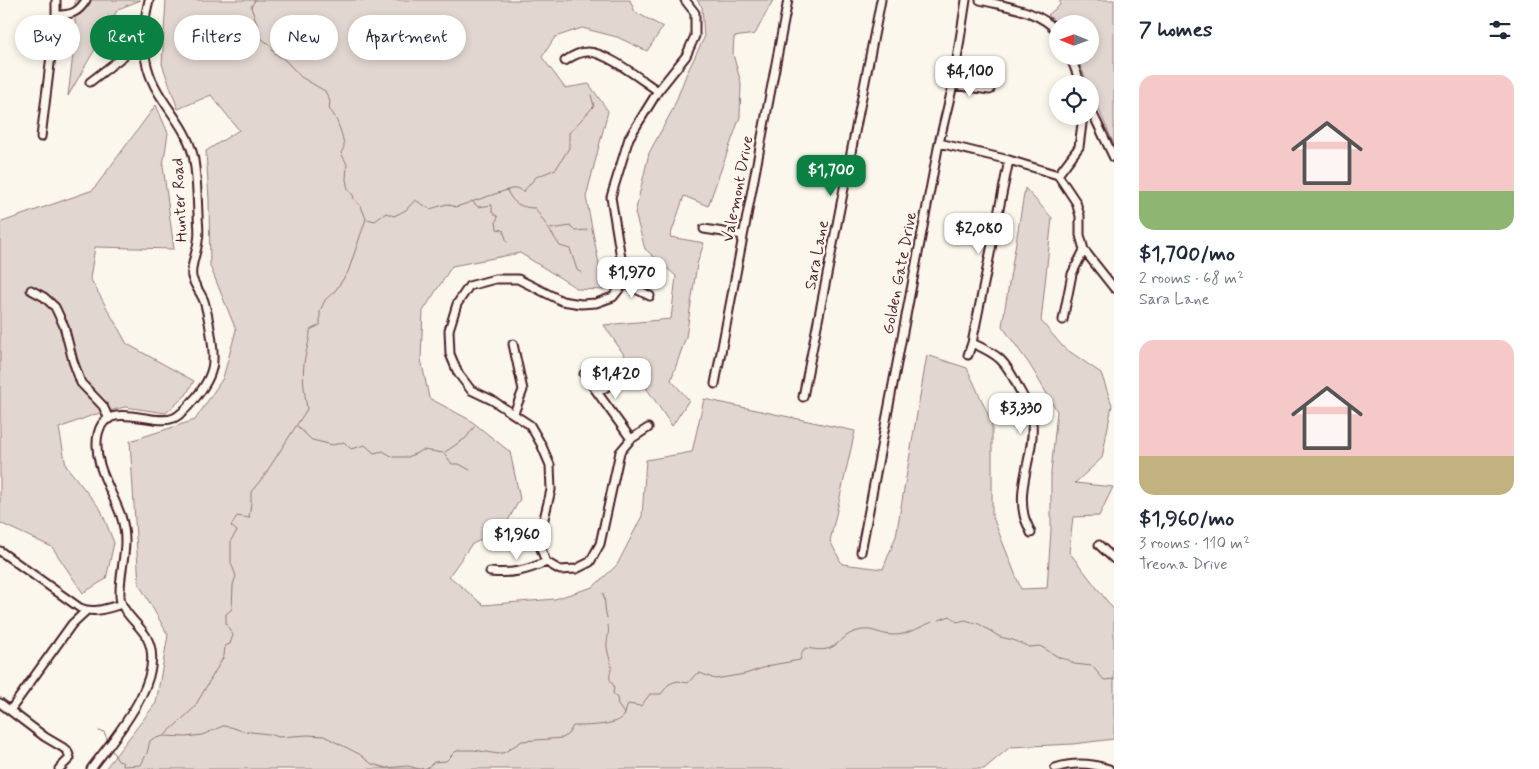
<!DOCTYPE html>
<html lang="en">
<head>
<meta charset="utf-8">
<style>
	:root { --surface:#fff; --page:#f2f2f3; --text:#1f2937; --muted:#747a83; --accent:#0b8043 }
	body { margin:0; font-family:Mynerve,sans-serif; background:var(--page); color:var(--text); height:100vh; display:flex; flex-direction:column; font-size:19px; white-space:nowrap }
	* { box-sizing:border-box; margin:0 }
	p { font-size:16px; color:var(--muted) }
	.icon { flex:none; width:28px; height:28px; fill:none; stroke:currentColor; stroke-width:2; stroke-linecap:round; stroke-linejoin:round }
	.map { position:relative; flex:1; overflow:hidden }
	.drawer { display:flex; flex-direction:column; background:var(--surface); width:425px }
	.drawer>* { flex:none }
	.banner { position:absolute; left:15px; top:15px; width:475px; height:45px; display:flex; gap:10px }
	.needle { width:32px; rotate:271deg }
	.tools { position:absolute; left:1049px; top:15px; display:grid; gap:10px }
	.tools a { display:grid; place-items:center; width:50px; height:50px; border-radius:50%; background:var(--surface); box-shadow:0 2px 8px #0003; font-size:25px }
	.price { position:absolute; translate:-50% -42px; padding:0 11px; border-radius:10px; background:#fff; color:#222; font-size:16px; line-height:32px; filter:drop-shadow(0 1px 2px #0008) }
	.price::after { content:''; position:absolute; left:50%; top:30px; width:15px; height:11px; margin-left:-8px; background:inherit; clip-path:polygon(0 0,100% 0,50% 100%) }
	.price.selected { background:var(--accent); color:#fff }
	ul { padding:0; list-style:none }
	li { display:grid; align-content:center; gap:10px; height:265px; padding:0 25px }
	li span { display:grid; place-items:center; height:155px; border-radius:15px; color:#555 }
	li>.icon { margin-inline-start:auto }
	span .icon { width:90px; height:90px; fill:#fffc; stroke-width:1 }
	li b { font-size:21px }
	h2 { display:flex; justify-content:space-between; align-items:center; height:60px; padding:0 25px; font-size:21px }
	.tag { padding:0 18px; border-radius:22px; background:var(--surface); box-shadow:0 2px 8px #0003; font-size:18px; line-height:45px }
	.tag.selected { background:var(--accent); color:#fff }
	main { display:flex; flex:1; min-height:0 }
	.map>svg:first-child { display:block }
	.green { fill:#e2d7d0; stroke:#967b7e }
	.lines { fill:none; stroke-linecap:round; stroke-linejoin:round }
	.stream { stroke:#907477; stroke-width:1 }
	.minor-casing { stroke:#4a1f2b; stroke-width:11 }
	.minor { stroke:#fbf7ec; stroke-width:7 }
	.labels { text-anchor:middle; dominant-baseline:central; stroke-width:4.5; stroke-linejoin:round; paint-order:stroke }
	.street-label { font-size:16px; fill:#4a1f2b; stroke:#fbf7ec }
</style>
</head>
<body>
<main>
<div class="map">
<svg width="1114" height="769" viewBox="0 0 1114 769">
	<rect width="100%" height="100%" fill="#fbf7ec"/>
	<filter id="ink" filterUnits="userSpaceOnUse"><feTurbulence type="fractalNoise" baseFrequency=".02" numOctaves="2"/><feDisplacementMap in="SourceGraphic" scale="10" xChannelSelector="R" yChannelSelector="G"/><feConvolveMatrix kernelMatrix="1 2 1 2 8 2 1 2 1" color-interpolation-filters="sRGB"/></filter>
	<g filter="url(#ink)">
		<path class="green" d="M75 0H141L118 9 68 96 75 38Z
			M166 0H630L635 12 663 27 647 51 617 37 582 28 555 37 542 57 565 88 589 84 608 111 586 197 604 290 578 289 520 253 452 266 423 311 421 359 429 398 470 420 510 452 520 499 505 526 471 545 449 576 483 605 555 599 593 587 617 565 642 516 646 460 692 452 704 399 855 431 830 541 842 564 883 569 896 536 927 355 967 368 992 423V515L1021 589 1047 588 1051 531V473L1057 411 1030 365 1002 326 1025 188 1052 218 1041 321 1063 347 1101 373 1112 405 1102 458 1075 483 1113 487 1099 516 1073 517 1069 552 1114 610V739L1073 744 1010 747 984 769H105L156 703 168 635 139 584 130 441 195 420 223 378 236 330 210 266 209 200 206 151 239 130 211 95 178 109 162 64Z
			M697 0H773L755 34 734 37 733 54 741 83 740 117 708 206 684 196 670 237 704 243 697 264 686 337 671 380 689 400 672 426 604 325 671 319 676 276 645 249 635 213 649 153 673 109 686 75 704 38 702 7Z
			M1060 0H1114V145L1090 88V84H1088L1076 56H1090V24H1058L1048 15 1060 5Z
			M156 105 168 133 163 166 174 249 95 247 90 278 127 344 194 381 186 395 166 413 125 407 93 415 59 428 66 466 101 510 114 543 106 579 83 593 52 547 0 523V220L2 222 93 190Z"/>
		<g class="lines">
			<path class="stream" d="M507 190 517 188 523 192 536 177 556 169 569 148V133L594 106 591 95
				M472 201 478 207 492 205V212L498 217 496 221 497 229 503 230 507 242
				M367 219 375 221 386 213 394 216 406 210 415 200 430 209 447 204 456 207 507 190C512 203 521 208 535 208L560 246 570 249 577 270 582 273
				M550 229 571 226 575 231 587 230
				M297 426 312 440 333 445 344 442 351 449 365 445 374 453 383 451 393 457H408L423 450 444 453 452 464H459L470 470
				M445 452 466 438 474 427
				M603 593C606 601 604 609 607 618
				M939 620 950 616 957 622 965 620 979 624 1000 637 1013 640 1030 647 1040 646 1060 658 1069 660 1074 664 1092 666 1104 680 1114 679
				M608 625C610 632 606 641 607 648 608 654 610 659 611 664 613 674 605 675 614 686L613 693 617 698 618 705 625 715
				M99 731 104 732 108 741
				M164 736 194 708 224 656 225 646 230 644 233 635 226 624V614L232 609 233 585 236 576 231 563V540L237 531 231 526 237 516 249 518 251 503V492L264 476 307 409C304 390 301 372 306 353 308 343 310 340 310 330L320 325V311L325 300 335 291 348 272 366 219 361 206 354 200 353 195 348 189 346 180 347 164 341 153C342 151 344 148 344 146 344 138 335 113 329 109L330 101 325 91 301 77 285 60 274 53 271 46 262 39 251 7 255 0
				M111 749 118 761 122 762 123 766 141 765 147 753 150 741 152 739 164 736 186 737 202 735 223 726 231 727 242 731 269 734 279 737 308 735 324 736 359 754 372 764 386 768 408 766 419 769
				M421 769 427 768 434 762 446 761 455 752 460 750H474L498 754 505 752 522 741 563 738 568 734 573 726C584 726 617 726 624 716 626 712 626 708 628 704L641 706 650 694H661L669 684 674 682 678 681 688 683 696 674 700 673 715 679 745 674 772 665 800 660 803 650 806 648C819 650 828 652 838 643 844 638 848 634 854 632 874 626 875 634 892 635 905 636 920 627 932 622"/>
			<defs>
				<path id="minor" d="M980 0C1007 7 1039 10 1058 32
					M56 15C71 15 78 13 86 0
					M1070 56 1081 84
					M565 61C572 56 579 52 587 52 604 50 643 81 658 91
					M90 82 143 41
					M953 85 990 90
					M1090 108 1114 158
					M41 137 56 15V0
					M939 143 1009 160 1058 175 1076 202 1080 216V235L1084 250 1114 288
					M1058 175 1079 147 1083 116
					M704 229 743 235
					M624 283 650 296
					M31 290 44 297 55 307 64 326 73 361 81 383 103 406 109 419
					M1063 320 1072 274 1084 250
					M972 343C999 355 1005 360 1018 387 1024 398 1031 409 1032 422 1035 453 1017 484 1024 515 1025 521 1029 527 1031 533
					M513 344 523 390 514 413
					M968 355 972 343 1009 160
					M584 374 631 439
					M715 384 788 0
					M598 392 626 375
					M803 397 881 0
					M648 428 631 439 620 452 600 544 590 562 576 569 560 570 546 562 540 546 542 527 551 490 550 465 541 444 530 425 492 400 471 390 458 373 450 354 449 330 457 304 469 286 495 279H518L562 301 581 304 596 303 613 297 624 283 622 264 611 197 629 138 658 91 686 56 695 36V13L685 0
					M1099 545 1114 559
					M0 551 80 608C94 614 108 608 122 604
					M861 552 939 143 953 85 966 0
					M490 572C512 574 525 571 546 562
					M0 703 45 737 67 750 70 758 59 769
					M11 709 72 624 86 611
					M1055 768C1073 762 1091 763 1109 769
					M91 769C114 738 168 678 147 638 140 624 121 613 120 596 119 567 131 546 121 516 112 490 92 463 98 434 106 398 152 427 174 418 183 414 190 404 197 396 205 386 213 373 213 360 214 347 208 314 204 301 201 293 194 285 192 277 190 265 197 253 198 241 200 233 198 223 198 214 197 195 197 174 193 155 187 130 171 114 158 92 141 64 141 31 149 0"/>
			</defs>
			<use href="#minor" class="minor-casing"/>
			<use href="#minor" class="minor"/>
		</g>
	</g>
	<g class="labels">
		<g class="street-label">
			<text transform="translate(738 189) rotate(-79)">Valemont Drive</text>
			<text transform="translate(180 200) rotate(-93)">Hunter Road</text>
			<text transform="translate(817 255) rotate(-79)">Sara Lane</text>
			<text transform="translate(900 273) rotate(-79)">Golden Gate Drive</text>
		</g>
	</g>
</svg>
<div class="tools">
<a><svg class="needle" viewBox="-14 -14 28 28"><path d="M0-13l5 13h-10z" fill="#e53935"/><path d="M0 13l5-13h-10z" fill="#747a83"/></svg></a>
<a><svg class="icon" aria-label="locate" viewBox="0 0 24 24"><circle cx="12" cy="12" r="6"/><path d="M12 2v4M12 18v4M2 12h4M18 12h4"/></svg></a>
</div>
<b class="price" style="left:970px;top:98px">$4,100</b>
<b class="price selected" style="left:831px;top:197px">$1,700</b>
<b class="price" style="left:979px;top:255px">$2,080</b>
<b class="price" style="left:632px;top:299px">$1,970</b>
<b class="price" style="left:616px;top:400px">$1,420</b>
<b class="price" style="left:1021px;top:435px">$3,330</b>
<b class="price" style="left:517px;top:561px">$1,960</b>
<div class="banner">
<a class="tag">Buy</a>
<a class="tag selected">Rent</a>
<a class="tag">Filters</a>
<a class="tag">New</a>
<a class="tag">Apartment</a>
</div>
</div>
<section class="drawer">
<h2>7 homes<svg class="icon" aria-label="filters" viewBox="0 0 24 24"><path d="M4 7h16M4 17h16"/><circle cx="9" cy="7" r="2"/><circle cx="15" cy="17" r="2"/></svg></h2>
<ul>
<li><span style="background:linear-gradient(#f6c9c9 75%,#8fb573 0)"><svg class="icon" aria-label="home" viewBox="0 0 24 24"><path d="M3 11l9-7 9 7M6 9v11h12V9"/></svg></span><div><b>$1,700/mo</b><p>2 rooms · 68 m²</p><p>Sara Lane</p></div></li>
<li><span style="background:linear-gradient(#f6c9c9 75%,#c2b280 0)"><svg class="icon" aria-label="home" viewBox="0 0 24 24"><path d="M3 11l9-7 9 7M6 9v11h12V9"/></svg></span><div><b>$1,960/mo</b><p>3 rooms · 110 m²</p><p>Treona Drive</p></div></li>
</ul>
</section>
</main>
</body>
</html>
